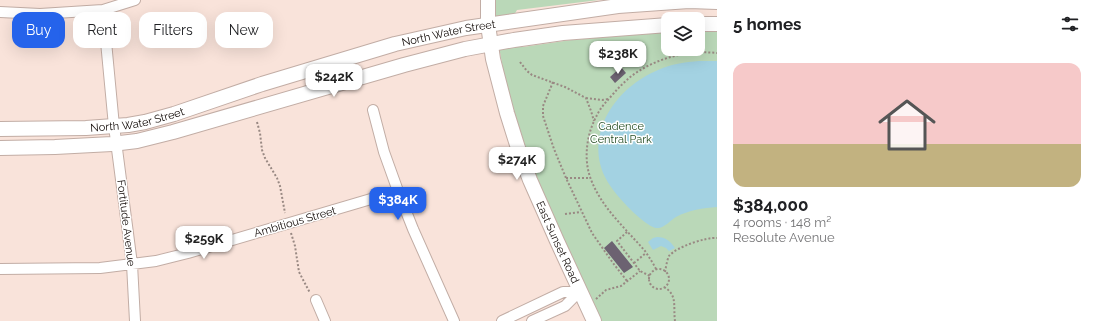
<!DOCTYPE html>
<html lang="en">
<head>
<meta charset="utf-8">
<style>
	:root { --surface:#fff; --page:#f6f6f6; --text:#202124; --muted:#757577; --accent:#2563eb }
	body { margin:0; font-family:Raleway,sans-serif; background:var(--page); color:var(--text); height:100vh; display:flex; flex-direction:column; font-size:15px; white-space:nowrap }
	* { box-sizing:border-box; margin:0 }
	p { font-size:13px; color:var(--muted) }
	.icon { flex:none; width:22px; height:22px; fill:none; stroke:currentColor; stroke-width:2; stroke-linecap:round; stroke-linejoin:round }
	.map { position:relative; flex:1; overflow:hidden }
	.drawer { display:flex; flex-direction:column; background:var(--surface); width:380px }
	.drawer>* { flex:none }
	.banner { position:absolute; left:12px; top:12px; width:380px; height:36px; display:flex; gap:8px }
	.buttons { position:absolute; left:661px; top:12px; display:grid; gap:8px }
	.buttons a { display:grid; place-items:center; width:44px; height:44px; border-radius:8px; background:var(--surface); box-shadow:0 4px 16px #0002; font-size:20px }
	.price { position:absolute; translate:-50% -34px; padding:0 9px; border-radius:8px; background:#fff; color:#222; font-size:13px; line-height:26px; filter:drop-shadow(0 1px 2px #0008) }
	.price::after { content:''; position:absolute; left:50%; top:24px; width:12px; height:9px; margin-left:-6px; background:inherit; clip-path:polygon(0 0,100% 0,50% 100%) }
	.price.active { background:var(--accent); color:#fff }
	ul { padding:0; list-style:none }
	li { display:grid; align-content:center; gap:8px; height:212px; padding:0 16px }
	li span { display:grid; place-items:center; height:124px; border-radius:12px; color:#555 }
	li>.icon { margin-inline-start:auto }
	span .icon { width:72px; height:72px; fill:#fffc; stroke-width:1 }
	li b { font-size:17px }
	h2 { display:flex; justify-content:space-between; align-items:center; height:48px; padding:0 16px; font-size:17px }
	.chip { padding:0 14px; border-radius:12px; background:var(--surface); box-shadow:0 4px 16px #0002; font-size:14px; line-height:36px }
	.chip.active { background:var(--accent); color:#fff }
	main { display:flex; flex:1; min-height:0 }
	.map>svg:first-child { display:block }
	.green { fill:#bad8b8 }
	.water { fill:#a3d2e2 }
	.building { fill:#6c6271 }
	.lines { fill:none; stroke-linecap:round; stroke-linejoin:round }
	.minor-casing { stroke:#c2ada5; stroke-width:12 }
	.secondary-casing { stroke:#c2ada5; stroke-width:16 }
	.path { stroke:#998983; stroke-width:2; stroke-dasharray:2 2; stroke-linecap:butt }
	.minor { stroke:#fff; stroke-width:10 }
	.secondary { stroke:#fff; stroke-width:14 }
	.labels { text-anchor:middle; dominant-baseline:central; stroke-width:3; stroke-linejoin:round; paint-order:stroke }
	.street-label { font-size:11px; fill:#120b08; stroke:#fff }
	.park-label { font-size:11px; fill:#224b21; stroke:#fff }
</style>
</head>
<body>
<main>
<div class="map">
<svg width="717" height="321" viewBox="0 0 717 321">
	<rect width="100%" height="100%" fill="#f9e3da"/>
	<path class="green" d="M493 0H599L517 10 514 15 495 19Z
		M668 32V49H698V32H717V321H601L540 189 525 152 508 95 499 47 517 44 523 47 571 40Z"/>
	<path class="water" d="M699 61H717V207C703 208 689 210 676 217 671 220 664 228 658 228 651 229 636 215 631 210 621 200 611 189 605 177 584 132 617 87 658 70 671 64 685 62 699 61Z
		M657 237C666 237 670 241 675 248L669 251 666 248 661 246 653 250 648 242 653 238Z"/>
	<path class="building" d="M621 67 626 73 615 83 610 77Z
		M612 241 633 267 624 273 604 248Z"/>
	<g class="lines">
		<defs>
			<path id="minor" d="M103 10 114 126 132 264 135 321
				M0 12 40 14 103 10 135 0
				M373 110 384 152 398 191 413 229 454 321
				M0 269 100 268 156 261 188 253 398 191
				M316 300 325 321
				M502 321 563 292H579
				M532 321 565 306 579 292"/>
			<g id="secondary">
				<path id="s1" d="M488 0V25L493 59 507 113 518 148 530 180 557 241 594 321"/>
				<path d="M698 24H717"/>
				<path id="s2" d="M0 129 86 128 128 125 145 122 174 114 262 84 395 44 466 28 618 6 689 1 717 2"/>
				<path d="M0 148 55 147 112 144 137 141 173 132 404 65 465 49 514 40 563 33 668 25"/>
			</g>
		</defs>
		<use href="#minor" class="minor-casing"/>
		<use href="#secondary" class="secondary-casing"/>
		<path class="path" d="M520 62 527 71 532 75 565 87 586 98 591 111 594 121
			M553 82 543 106V116L554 149 566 178 592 233 613 263 627 281
			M586 98 602 100 608 99
			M257 122 260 133 262 150 265 158 277 178 280 186 285 213
			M566 178H590
			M565 214 581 212
			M627 232 617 241 640 271 650 276
			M291 233 295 246 299 272 310 293
			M634 263 646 253
			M656 269C653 263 649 257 645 251 626 229 603 209 592 182 583 162 586 136 596 117 600 108 607 101 614 93 621 85 629 77 639 71 661 57 690 50 717 53
			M649 279a10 10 0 1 1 20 0a10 10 0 1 1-20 0Z
			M665 272C666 267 667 260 669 256 676 247 706 237 717 238
			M664 287C678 295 673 307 675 321
			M596 299 606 290 621 286 640 271"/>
		<use href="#minor" class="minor"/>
		<use href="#secondary" class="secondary"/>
	</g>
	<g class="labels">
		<g class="street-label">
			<text stroke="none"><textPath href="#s2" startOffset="462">North Water Street</textPath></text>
			<text stroke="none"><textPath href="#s2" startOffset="138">North Water Street</textPath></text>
			<text transform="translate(295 222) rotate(-16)">Ambitious Street</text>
			<text transform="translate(126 223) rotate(83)">Fortitude Avenue</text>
			<text stroke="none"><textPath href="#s1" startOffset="254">East Sunset Road</textPath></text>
		</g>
		<g class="park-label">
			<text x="621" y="126">Cadence<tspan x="621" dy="13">Central Park</tspan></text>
		</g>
	</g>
</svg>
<div class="buttons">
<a><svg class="icon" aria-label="layers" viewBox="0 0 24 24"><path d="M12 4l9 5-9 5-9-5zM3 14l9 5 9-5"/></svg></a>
</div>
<b class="price" style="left:618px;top:75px">$238K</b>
<b class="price" style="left:334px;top:98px">$242K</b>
<b class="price" style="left:517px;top:181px">$274K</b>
<b class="price active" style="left:398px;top:221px">$384K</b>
<b class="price" style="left:204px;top:260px">$259K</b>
<div class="banner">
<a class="chip active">Buy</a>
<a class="chip">Rent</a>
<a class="chip">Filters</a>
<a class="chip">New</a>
</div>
</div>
<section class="drawer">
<h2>5 homes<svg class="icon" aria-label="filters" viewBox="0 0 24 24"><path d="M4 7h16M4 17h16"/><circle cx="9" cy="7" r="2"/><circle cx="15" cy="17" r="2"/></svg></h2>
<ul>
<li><span style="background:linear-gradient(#f6c9c9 65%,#c2b280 0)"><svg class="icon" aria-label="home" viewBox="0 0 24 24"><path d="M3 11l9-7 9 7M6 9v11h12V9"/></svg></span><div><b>$384,000</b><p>4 rooms · 148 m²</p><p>Resolute Avenue</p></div></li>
</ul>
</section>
</main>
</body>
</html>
